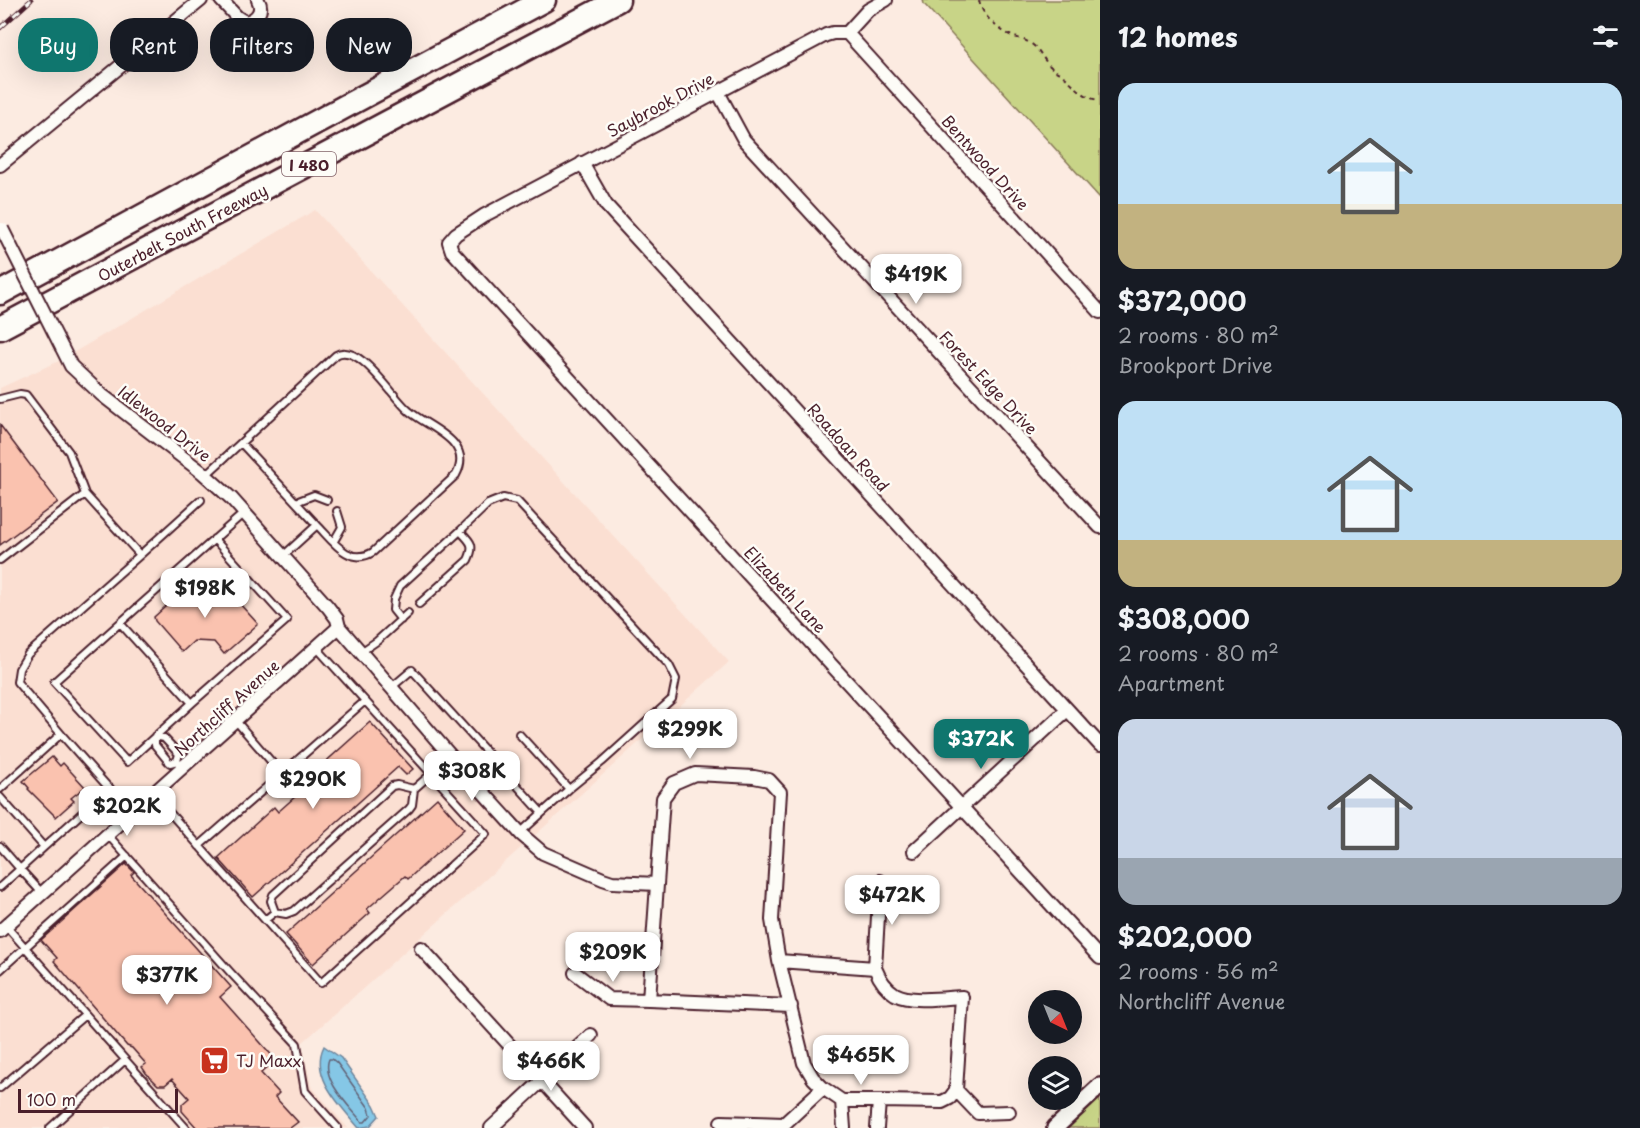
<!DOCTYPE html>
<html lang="en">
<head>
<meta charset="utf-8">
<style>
	:root { --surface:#171b24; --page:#20242c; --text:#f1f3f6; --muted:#9ea1a6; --accent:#0f766e }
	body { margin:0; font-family:"Playpen Sans",sans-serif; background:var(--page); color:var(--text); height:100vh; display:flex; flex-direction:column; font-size:22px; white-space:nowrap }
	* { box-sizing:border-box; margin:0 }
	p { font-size:20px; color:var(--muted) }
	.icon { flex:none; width:33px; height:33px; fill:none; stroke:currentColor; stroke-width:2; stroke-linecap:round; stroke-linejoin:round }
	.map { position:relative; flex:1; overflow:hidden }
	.sheet { display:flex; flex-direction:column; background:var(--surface); width:540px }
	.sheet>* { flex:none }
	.banner { position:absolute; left:18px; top:18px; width:570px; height:54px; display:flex; gap:12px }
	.needle { width:39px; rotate:137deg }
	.controls { position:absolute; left:1028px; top:990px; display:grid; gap:12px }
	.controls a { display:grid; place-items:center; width:54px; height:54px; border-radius:50%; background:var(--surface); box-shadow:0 6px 24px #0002; font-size:30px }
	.scale { position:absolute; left:18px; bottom:15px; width:160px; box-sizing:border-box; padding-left:6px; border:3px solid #4a1f2b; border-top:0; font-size:16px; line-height:21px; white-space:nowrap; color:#4a1f2b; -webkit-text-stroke:4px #fdfcf7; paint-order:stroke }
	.price { position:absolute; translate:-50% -51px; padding:0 14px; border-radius:12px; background:#fff; color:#222; font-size:20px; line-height:39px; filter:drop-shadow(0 2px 3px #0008) }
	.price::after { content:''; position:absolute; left:50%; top:36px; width:18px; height:14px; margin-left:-9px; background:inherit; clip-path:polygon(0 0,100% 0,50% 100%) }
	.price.selected { background:var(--accent); color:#fff }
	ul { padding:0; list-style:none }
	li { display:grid; align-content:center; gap:12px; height:318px; padding:0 18px }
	li span { display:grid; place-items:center; height:186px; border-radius:18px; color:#555 }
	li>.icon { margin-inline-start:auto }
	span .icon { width:108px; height:108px; fill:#fffc; stroke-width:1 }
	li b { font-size:26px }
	h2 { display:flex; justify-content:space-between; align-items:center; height:72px; padding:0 18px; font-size:26px }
	.pill { padding:0 21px; border-radius:24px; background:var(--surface); box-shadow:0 6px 24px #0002; font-size:21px; line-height:54px }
	.pill.selected { background:var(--accent); color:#fff }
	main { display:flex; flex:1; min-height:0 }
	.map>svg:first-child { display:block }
	.built { fill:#fbdfd2 }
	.green { fill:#c8d487; stroke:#897a59; stroke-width:1.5 }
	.water { fill:#85c7e6; stroke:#6d849b; stroke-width:1.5 }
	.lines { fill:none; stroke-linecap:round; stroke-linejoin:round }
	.shore { stroke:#626276; stroke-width:1.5 }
	.building { fill:#fac2af; stroke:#4a1f2b; stroke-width:1.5 }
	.service-casing { stroke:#4a1f2b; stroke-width:10 }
	.minor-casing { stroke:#4a1f2b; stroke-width:16 }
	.tertiary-casing { stroke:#4a1f2b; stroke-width:20 }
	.motorway-casing { stroke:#4a1f2b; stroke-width:27 }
	.path { stroke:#4a1f2b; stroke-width:2; stroke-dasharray:4.5 4.5; stroke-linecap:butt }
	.service { stroke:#fdfcf7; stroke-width:6 }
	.minor { stroke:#fdfcf7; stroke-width:12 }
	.tertiary { stroke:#fdfcf7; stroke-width:15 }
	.motorway { stroke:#fdfcf7; stroke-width:22 }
	.rail-casing { stroke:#4a1f2b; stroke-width:5 }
	.rail { stroke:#fdfcf7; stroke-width:3; stroke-dasharray:9; stroke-linecap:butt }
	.minor-bridge-casing { stroke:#4a1f2b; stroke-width:16; stroke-linecap:butt }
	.minor-bridge { stroke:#fdfcf7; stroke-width:12 }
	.labels { text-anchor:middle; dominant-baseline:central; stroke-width:5; stroke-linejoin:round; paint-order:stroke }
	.shield { fill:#fdfcf7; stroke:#806168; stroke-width:1.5 }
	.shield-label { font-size:15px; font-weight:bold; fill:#4a1f2b }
	.street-label { font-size:16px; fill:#4a1f2b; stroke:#fdfcf7 }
	.poi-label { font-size:16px; fill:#4a1f2b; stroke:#fdfcf7; text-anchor:start }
</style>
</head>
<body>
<main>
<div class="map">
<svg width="1100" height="1128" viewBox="0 0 1100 1128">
	<rect width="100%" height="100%" fill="#fcebe1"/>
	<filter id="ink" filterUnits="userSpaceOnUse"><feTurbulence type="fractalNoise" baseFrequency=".0167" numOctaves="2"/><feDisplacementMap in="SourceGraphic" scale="12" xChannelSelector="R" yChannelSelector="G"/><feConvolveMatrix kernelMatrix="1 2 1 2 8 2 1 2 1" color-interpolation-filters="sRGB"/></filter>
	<g filter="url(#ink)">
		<path class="built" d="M315 210 729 662 302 1043 311 1086 348 1128H0V388L61 360Z"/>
		<path class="green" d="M923 0H1100V198L924 4Z
			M1100 1096V1128H1065Z"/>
		<path class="water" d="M324 1046 341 1058 374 1105 379 1116 370 1126 359 1128C342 1107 309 1076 324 1046Z"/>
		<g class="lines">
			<path class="shore" d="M329 1059H332L337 1063 369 1108 371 1115 365 1122H362C349 1106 321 1079 329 1059Z"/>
		</g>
		<path class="building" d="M0 425 58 502 0 545Z
			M186 588 228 591 258 624 224 654 214 642 194 641 182 652 155 621 154 617Z
			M370 722 413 769 406 775 398 767 253 897 218 858 274 807 278 812 316 778 312 774Z
			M52 757 60 766 63 763 85 787 71 798 74 801 56 817 28 789 29 788 23 781Z
			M437 798 464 829 408 879 405 876 367 909 370 913 313 964 286 934Z
			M126 864 134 872 131 875 231 987 220 997 276 1060 261 1073 279 1093 275 1097 298 1122 290 1128H197L182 1111V1104L189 1098 172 1079 165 1085H158L146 1073 142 1067 146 1064 132 1048 127 1046 54 961 57 958 41 940Z"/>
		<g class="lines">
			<defs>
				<path id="service" d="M0 399 20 394 26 395 69 452 85 494
					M241 443 317 525
					M206 475 336 355C359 341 393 398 409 411 427 427 475 441 456 475L373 552C349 567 332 540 317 525L283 556
					M296 502 314 495 327 500
					M460 531 488 504 503 498 517 501 669 665 676 679 672 699 602 762 569 789
					M334 541 342 527 337 511
					M0 560 85 494 140 555 201 500
					M401 620 393 610 394 599 400 586 460 531C471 542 475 545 468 560L419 604
					M120 623 192 703 127 762 54 682Z
					M120 623 245 512
					M361 652 377 641 408 613
					M392 687 412 670 542 813 520 833
					M192 703 287 620 214 539
					M236 721 282 774
					M61 734 17 682 19 669 28 654 140 555
					M519 734 569 789 542 813
					M177 761 179 754 164 738 155 736V745L168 761 170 763 177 761 183 768
					M0 789 61 734 131 813
					M154 795 321 983 486 834 317 648
					M0 797 44 847 110 788
					M107 834 230 972 297 1044 305 1091 338 1128
					M0 846 20 869 0 887
					M199 846 365 701
					M42 893 20 869 44 847
					M275 912 271 901 273 895 392 786 397 785 414 789
					M265 920 275 912 286 914 294 911 409 809 412 805 414 789 431 774
					M6 926 186 1128
					M0 970 127 856
					M0 1088 85 1015
					M50 1128 125 1060"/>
				<path id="minor" d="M221 0 237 17 245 22C256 20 264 11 258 0
					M886 0 868 10 847 33H833L826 35 485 215 456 234 449 242 452 251 1100 958
					M847 33 1100 312
					M718 92 744 140 1100 527
					M582 163 606 205 1100 745
					M0 165 201 0
					M62 348 71 366 102 395 203 473 232 499 328 607 337 619 339 627 461 768 522 835 543 853 603 879 612 882 657 884
					M914 851 1067 710
					M0 931 339 627
					M421 948 585 1128
					M779 961 875 968
					M575 973 609 999 649 1000
					M791 1006 649 1000 663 798 674 783 695 774 754 777 769 780 780 792 772 920 779 961 804 1063 813 1078 823 1088 842 1101
					M956 1090 978 1113 1009 1112
					M842 1101H879
					M842 1101 844 1128
					M721 1122 784 1124 823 1088
					M491 1128 591 1035
					M877 1128 879 1101 942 1102 950 1098 956 1090 962 997C944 998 911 1003 895 994 885 988 879 978 875 968L880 881"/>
				<path id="tertiary" d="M1055 1128 1100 1086"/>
				<path id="motorway" d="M0 293 346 106 544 0
					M0 328 618 0"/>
			</defs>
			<use href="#service" class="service-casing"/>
			<use href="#minor" class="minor-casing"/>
			<use href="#tertiary" class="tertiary-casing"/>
			<use href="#motorway" class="motorway-casing"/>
			<path class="path" d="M979 0C982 16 998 30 1012 36 1020 39 1027 40 1034 46 1041 52 1044 61 1051 67 1054 71 1059 72 1062 75 1075 84 1083 99 1100 100"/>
			<use href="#service" class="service"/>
			<use href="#minor" class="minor"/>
			<use href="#tertiary" class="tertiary"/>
			<use href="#motorway" class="motorway"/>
			<defs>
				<path id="rail" d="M0 28 31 0"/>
			</defs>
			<use href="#rail" class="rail-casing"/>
			<use href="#rail" class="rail"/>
			<defs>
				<path id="minor-bridge" d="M2 229 62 348"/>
			</defs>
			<use href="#minor-bridge" class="minor-bridge-casing"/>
			<use href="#minor-bridge" class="minor-bridge"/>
		</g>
	</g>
	<defs>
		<symbol id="supermarket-square" viewBox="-11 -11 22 22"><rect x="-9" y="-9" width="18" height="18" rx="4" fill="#c8321e" stroke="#fdfcf7"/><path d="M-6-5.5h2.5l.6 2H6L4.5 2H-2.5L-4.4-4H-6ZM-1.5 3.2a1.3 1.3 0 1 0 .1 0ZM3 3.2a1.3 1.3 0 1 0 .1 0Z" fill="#fff"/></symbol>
	</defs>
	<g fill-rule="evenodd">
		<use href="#supermarket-square" x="198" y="1044" width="33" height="33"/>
	</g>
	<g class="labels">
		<rect class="shield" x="282" y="152" width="54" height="24" rx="4.5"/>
		<g class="shield-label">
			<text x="309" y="164">I 480</text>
		</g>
		<g class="street-label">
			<text transform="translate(660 104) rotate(-28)">Saybrook Drive</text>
			<text transform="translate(986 162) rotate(48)">Bentwood Drive</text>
			<text transform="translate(182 232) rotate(-28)">Outerbelt South Freeway</text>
			<text transform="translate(989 382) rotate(47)">Forest Edge Drive</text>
			<text transform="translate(165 423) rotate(38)">Idlewood Drive</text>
			<text transform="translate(849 447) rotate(48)">Roadoan Road</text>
			<text transform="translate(786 589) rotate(47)">Elizabeth Lane</text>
			<text transform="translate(226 707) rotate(-42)">Northcliff Avenue</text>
		</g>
		<g class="poi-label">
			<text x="236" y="1060">TJ Maxx</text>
		</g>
	</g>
</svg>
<div class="controls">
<a><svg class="needle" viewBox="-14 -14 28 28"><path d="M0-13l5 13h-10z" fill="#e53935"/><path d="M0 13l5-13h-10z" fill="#9ea1a6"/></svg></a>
<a><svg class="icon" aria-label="layers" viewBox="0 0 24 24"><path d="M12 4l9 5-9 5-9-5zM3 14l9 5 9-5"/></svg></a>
</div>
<div class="scale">100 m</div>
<b class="price" style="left:916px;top:305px">$419K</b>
<b class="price" style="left:205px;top:619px">$198K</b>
<b class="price" style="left:690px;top:760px">$299K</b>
<b class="price selected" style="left:981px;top:770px">$372K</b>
<b class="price" style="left:472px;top:802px">$308K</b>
<b class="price" style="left:313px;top:810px">$290K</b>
<b class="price" style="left:127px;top:837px">$202K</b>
<b class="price" style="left:892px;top:926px">$472K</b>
<b class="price" style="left:613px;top:983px">$209K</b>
<b class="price" style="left:167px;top:1006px">$377K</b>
<b class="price" style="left:861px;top:1086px">$465K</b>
<b class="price" style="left:551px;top:1092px">$466K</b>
<div class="banner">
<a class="pill selected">Buy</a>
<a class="pill">Rent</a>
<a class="pill">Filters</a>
<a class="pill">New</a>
</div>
</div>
<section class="sheet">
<h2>12 homes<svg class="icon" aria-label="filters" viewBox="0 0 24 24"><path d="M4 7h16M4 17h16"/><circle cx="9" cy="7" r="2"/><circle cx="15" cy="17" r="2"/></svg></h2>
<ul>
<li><span style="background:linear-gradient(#bfe0f5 65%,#c2b280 0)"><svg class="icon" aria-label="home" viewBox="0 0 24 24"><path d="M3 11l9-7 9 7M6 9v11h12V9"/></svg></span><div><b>$372,000</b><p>2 rooms · 80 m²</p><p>Brookport Drive</p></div></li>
<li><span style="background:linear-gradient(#bfe0f5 75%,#c2b280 0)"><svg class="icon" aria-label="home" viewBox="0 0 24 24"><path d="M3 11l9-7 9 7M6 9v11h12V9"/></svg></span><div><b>$308,000</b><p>2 rooms · 80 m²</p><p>Apartment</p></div></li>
<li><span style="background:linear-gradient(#c9d6e8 75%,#9aa5b1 0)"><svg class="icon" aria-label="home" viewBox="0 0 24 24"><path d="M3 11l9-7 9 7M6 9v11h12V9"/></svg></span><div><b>$202,000</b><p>2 rooms · 56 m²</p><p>Northcliff Avenue</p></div></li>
</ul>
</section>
</main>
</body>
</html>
